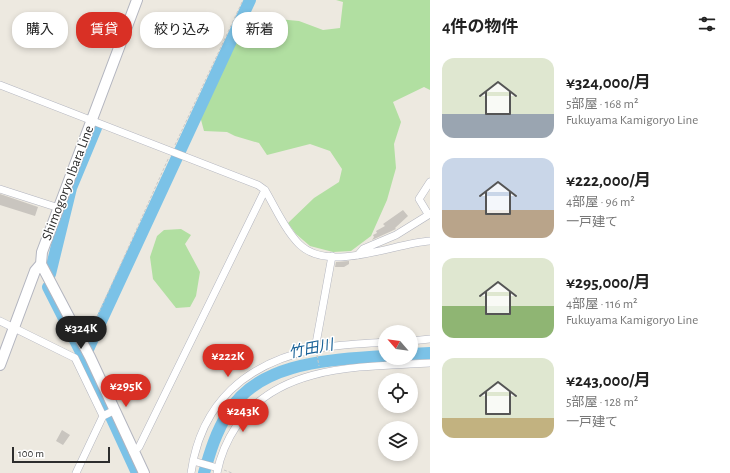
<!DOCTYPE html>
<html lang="ja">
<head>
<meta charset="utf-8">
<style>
	:root { --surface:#fff; --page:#f6f6f6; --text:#222; --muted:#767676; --accent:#d93025 }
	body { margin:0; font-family:"Alegreya Sans","Noto Sans JP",sans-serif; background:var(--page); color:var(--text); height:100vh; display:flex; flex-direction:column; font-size:15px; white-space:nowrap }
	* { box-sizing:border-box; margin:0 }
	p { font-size:13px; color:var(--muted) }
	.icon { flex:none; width:22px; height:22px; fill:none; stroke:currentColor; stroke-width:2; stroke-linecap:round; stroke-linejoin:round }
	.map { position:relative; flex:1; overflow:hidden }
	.sheet { display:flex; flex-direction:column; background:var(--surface); width:300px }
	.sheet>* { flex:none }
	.top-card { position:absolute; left:12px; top:12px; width:358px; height:36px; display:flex; gap:8px }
	.needle { width:26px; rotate:298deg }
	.fabs { position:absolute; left:378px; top:325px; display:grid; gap:8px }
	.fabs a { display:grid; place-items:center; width:40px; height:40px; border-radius:50%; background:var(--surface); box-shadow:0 2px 6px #0003; font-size:20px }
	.scale { position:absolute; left:12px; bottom:10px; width:98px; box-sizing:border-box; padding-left:4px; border:2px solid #2d2d2d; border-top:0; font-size:11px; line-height:14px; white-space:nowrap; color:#2d2d2d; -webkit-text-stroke:3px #fff; paint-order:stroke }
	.price { position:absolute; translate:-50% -34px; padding:0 9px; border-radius:14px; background:var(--accent); color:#fff; font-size:13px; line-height:26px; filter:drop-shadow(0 1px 2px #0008) }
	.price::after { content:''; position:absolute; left:50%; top:24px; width:12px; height:9px; margin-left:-6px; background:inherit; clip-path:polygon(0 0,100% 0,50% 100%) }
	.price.on { background:#222; color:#fff }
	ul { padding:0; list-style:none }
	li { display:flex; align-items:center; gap:12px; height:100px; padding:0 12px }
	li span { display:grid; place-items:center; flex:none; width:112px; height:80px; border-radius:12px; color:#555 }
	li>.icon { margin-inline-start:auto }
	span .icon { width:48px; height:48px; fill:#fffc; stroke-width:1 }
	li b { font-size:17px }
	h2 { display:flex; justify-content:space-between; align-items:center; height:48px; padding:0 12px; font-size:17px }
	.tag { padding:0 14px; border-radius:16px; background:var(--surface); box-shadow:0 2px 6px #0003; font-size:14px; line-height:36px }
	.tag.on { background:var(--accent); color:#fff }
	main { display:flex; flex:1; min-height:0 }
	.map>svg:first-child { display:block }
	.green { fill:#b1dfa1 }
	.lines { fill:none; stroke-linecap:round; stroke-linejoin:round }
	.river { stroke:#7bc2e7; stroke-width:12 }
	.building { fill:#c9c5bf }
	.street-casing { stroke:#b3b5bf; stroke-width:8 }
	.secondary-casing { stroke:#b3b5bf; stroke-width:12 }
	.path { stroke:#c8c8c8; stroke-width:1; stroke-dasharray:3 2; stroke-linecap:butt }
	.street { stroke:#fff; stroke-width:7 }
	.secondary { stroke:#fff; stroke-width:10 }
	.labels { text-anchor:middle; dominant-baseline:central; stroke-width:3; stroke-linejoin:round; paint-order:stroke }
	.street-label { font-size:14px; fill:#2d2d2d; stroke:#fff }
	.water-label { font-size:15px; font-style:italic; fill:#176096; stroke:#fff }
</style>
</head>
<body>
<main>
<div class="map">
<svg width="430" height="473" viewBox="0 0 430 473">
	<rect width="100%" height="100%" fill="#ede9e0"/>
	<path class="green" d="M336 0H430V90L424 87 393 102 401 122 394 144 396 168 387 200 371 236 351 251 333 252 310 246 296 234 288 223 314 198 339 182 342 169 330 151 310 144 267 155 259 143 235 136 227 132 204 131 200 116 247 16 299 21 323 30 340 28 343 2Z
		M181 229 191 235 185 244 200 272 196 296 190 307 176 308 153 279 150 257 157 236 164 230Z"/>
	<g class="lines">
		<path class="river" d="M50 274 71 188 96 128
			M48 287 84 358 137 473
			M411 354 430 353
			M84 358 250 0
			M204 473C210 452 216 432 228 413 259 361 331 360 385 356"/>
	</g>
	<path class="building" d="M0 194 38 207 35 216 0 205Z
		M403 210 408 216 395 228 396 229 372 240 374 237 373 235 377 233 376 231 385 226 383 224Z
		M349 261V264L344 267H335L336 262Z
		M84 318 93 322 87 333 84 331 81 326Z
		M62 430 70 435 63 445 56 441Z"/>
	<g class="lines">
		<defs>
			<path id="street" d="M0 85 258 185 265 190C275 207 285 230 299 244 329 274 394 243 430 241
				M0 189 59 208
				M428 214 419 199 430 182
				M358 255 363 249 396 235 430 214
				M0 321 75 358 103 416
				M411 341 430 339
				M315 349 332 256
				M133 452 139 447 265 190
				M193 461 218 468
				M76 473 103 416 115 410
				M191 473C201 402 247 363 315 349 337 344 362 344 385 342
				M217 473C220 456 227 440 237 425 280 363 363 367 430 363"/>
			<path id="secondary" d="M41 264 90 357 144 473
				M0 365 35 271 41 264 42 252 137 0"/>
		</defs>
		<use href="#street" class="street-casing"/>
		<use href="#secondary" class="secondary-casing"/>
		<path class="path" d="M175 145 243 0
			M89 335 169 157
			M317 355 319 366
			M224 470 232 473"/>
		<use href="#street" class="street"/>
		<use href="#secondary" class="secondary"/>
	</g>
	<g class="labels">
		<g class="street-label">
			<text transform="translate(68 183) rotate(-69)">Shimogoryo Ibara Line</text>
		</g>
		<g class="water-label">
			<text transform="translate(311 349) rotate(-11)">竹田川</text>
		</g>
	</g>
</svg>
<div class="fabs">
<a><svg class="needle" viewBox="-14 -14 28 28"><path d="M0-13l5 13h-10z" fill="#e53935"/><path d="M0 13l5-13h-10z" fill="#767676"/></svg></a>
<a><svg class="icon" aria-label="locate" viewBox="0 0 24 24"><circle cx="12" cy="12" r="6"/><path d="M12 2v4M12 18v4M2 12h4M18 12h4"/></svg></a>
<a><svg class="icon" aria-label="layers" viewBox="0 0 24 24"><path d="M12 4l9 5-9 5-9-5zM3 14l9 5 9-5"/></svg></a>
</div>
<div class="scale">100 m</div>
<b class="price on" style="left:81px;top:350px">¥324K</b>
<b class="price" style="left:228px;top:378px">¥222K</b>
<b class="price" style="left:126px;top:408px">¥295K</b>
<b class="price" style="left:243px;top:433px">¥243K</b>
<div class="top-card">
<a class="tag">購入</a>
<a class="tag on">賃貸</a>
<a class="tag">絞り込み</a>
<a class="tag">新着</a>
</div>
</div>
<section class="sheet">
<h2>4件の物件<svg class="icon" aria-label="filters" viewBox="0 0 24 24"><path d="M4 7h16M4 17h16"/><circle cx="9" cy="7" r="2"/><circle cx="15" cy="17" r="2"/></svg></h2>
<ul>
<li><span style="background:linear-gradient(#dfe7d0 70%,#9aa5b1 0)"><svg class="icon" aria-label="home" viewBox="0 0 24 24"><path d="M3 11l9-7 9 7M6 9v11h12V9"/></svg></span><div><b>¥324,000/月</b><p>5部屋 · 168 m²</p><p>Fukuyama Kamigoryo Line</p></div></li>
<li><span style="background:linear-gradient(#c9d6e8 65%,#b9a48a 0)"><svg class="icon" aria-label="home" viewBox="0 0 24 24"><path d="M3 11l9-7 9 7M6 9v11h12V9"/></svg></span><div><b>¥222,000/月</b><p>4部屋 · 96 m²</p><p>一戸建て</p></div></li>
<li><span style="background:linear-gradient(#dfe7d0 60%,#8fb573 0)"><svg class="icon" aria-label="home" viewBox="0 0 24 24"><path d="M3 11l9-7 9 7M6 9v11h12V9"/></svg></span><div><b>¥295,000/月</b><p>4部屋 · 116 m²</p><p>Fukuyama Kamigoryo Line</p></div></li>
<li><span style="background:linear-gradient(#dfe7d0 75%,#c2b280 0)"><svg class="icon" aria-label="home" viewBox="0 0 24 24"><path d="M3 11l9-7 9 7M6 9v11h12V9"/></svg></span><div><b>¥243,000/月</b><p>5部屋 · 128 m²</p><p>一戸建て</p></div></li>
</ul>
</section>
</main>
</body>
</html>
